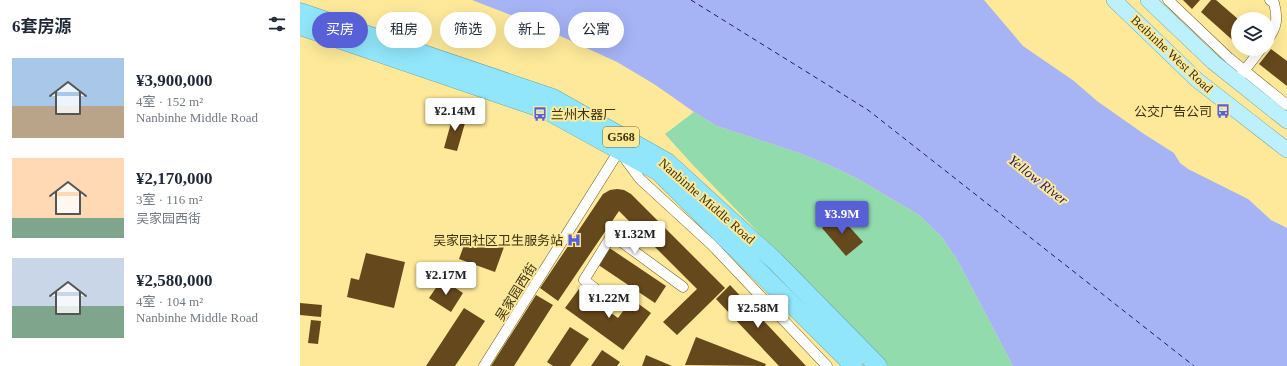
<!DOCTYPE html>
<html lang="zh">
<head>
<meta charset="utf-8">
<style>
	:root { --surface:#fff; --page:#f2f2f3; --text:#1f2937; --muted:#747a83; --accent:#5860d7 }
	body { margin:0; font-family:"Times New Roman","Noto Sans SC",serif; background:var(--page); color:var(--text); height:100vh; display:flex; flex-direction:column; font-size:15px; white-space:nowrap }
	* { box-sizing:border-box; margin:0 }
	p { font-size:13px; color:var(--muted) }
	.icon { flex:none; width:22px; height:22px; fill:none; stroke:currentColor; stroke-width:2; stroke-linecap:round; stroke-linejoin:round }
	.map { position:relative; flex:1; overflow:hidden }
	.panel { display:flex; flex-direction:column; background:var(--surface); width:300px }
	.panel>* { flex:none }
	.guide { position:absolute; left:12px; top:12px; width:380px; height:36px; display:flex; gap:8px }
	.fabs { position:absolute; left:931px; top:12px; display:grid; gap:8px }
	.fabs a { display:grid; place-items:center; width:44px; height:44px; border-radius:50%; background:var(--surface); box-shadow:0 4px 16px #0002; font-size:20px }
	.price { position:absolute; translate:-50% -34px; padding:0 9px; border-radius:4px; background:#fff; color:#222; font-size:13px; line-height:26px; filter:drop-shadow(0 1px 2px #0008) }
	.price::after { content:''; position:absolute; left:50%; top:24px; width:12px; height:9px; margin-left:-6px; background:inherit; clip-path:polygon(0 0,100% 0,50% 100%) }
	.price.active { background:var(--accent); color:#fff }
	ul { padding:0; list-style:none }
	li { display:flex; align-items:center; gap:12px; height:100px; padding:0 12px }
	li span { display:grid; place-items:center; flex:none; width:112px; height:80px; border-radius:0px; color:#555 }
	li>.icon { margin-inline-start:auto }
	span .icon { width:48px; height:48px; fill:#fffc; stroke-width:1 }
	li b { font-size:17px }
	h2 { display:flex; justify-content:space-between; align-items:center; height:48px; padding:0 12px; font-size:17px }
	.pill { padding:0 14px; border-radius:18px; background:var(--surface); box-shadow:0 4px 16px #0002; font-size:14px; line-height:36px }
	.pill.active { background:var(--accent); color:#fff }
	main { display:flex; flex:1; min-height:0 }
	.map>svg:first-child { display:block }
	.green { fill:#91dbac }
	.water { fill:#a6b3f5 }
	.lines { fill:none; stroke-linecap:round; stroke-linejoin:round }
	.ferry { stroke:#201876; stroke-width:1; stroke-dasharray:5 4; stroke-linecap:butt }
	.building { fill:#65481b }
	.street-casing { stroke:#6c5e21; stroke-width:11 }
	.primary-casing { stroke:#72a7a8; stroke-width:16 }
	.highway-casing { stroke:#72a7a8; stroke-width:19 }
	.street { stroke:#fff; stroke-width:10 }
	.primary { stroke:#bdf0fd; stroke-width:15 }
	.highway { stroke:#91e6fb; stroke-width:18 }
	.labels { text-anchor:middle; dominant-baseline:central; stroke-width:4; stroke-linejoin:round; paint-order:stroke }
	.shield { fill:#fde999; stroke:#746838; stroke-width:1 }
	.shield-label { font-size:12px; font-weight:bold; fill:#39310f }
	.street-label { font-size:13px; fill:#39310f; stroke:#fde999 }
	.poi-label { font-size:13px; fill:#39310f; stroke:#fde999; text-anchor:end }
	.water-label { font-size:14px; font-style:italic; fill:#201876; stroke:#fde999 }
</style>
</head>
<body>
<main>
<section class="panel">
<h2>6套房源<svg class="icon" aria-label="filters" viewBox="0 0 24 24"><path d="M4 7h16M4 17h16"/><circle cx="9" cy="7" r="2"/><circle cx="15" cy="17" r="2"/></svg></h2>
<ul>
<li><span style="background:linear-gradient(#a9c7e8 60%,#b9a48a 0)"><svg class="icon" aria-label="home" viewBox="0 0 24 24"><path d="M3 11l9-7 9 7M6 9v11h12V9"/></svg></span><div><b>¥3,900,000</b><p>4室 · 152 m²</p><p>Nanbinhe Middle Road</p></div></li>
<li><span style="background:linear-gradient(#ffd9b3 75%,#7fa58c 0)"><svg class="icon" aria-label="home" viewBox="0 0 24 24"><path d="M3 11l9-7 9 7M6 9v11h12V9"/></svg></span><div><b>¥2,170,000</b><p>3室 · 116 m²</p><p>吴家园西街</p></div></li>
<li><span style="background:linear-gradient(#c9d6e8 60%,#7fa58c 0)"><svg class="icon" aria-label="home" viewBox="0 0 24 24"><path d="M3 11l9-7 9 7M6 9v11h12V9"/></svg></span><div><b>¥2,580,000</b><p>4室 · 104 m²</p><p>Nanbinhe Middle Road</p></div></li>
</ul>
</section>
<div class="map">
<svg width="987" height="366" viewBox="0 0 987 366">
	<rect width="100%" height="100%" fill="#fde999"/>
	<path class="green" d="M394 112 417 126 502 154 538 169 560 180 619 215 641 236 658 261 713 366H588L392 164 365 134Z"/>
	<path class="water" d="M172 0H684L723 46 774 81 797 101 844 134 874 153 880 163 888 169 948 199 971 220 987 228V366H713L658 261 641 236 619 215 560 180 538 169 502 154 417 126 394 112 354 84 317 62 234 24Z"/>
	<g class="lines">
		<path class="ferry" d="M391 0 568 110 894 366"/>
	</g>
	<path class="building" d="M883 0H900L892 9Z
		M911 0H916L938 19V45L901 12Z
		M971 49 987 61V86L959 64Z
		M154 112 167 116 157 151 144 148Z
		M317 189 324 190 331 194 425 288 377 335 363 322 397 289 319 211 258 301 240 288 303 194 310 190Z
		M538 214 563 242 546 256 522 228Z
		M168 234 204 247 195 272 159 259Z
		M308 247 366 286 355 303 297 264Z
		M66 253 105 262 94 308 47 297 51 278 59 280Z
		M142 279 163 293 151 312 129 298Z
		M430 285 506 366H479L416 299Z
		M279 289 318 318 332 299 351 313 323 350 265 308Z
		M236 295 253 305 214 366H191Z
		M0 303 22 305 21 317 0 315Z
		M164 308 185 321 155 366H126Z
		M11 320 21 321 18 344 8 343Z
		M270 327 289 339 270 366H253L247 362Z
		M396 337 466 364 465 366 385 365Z
		M302 350 320 362 317 366H291Z
		M346 355 372 366H342Z"/>
	<g class="lines">
		<defs>
			<path id="street" d="M868 0 929 58 987 105
				M968 39C977 27 978 18 974 3L970 0
				M941 75 961 49
				M323 156 340 179 412 245 527 366
				M314 303 284 280 312 235 383 287
				M184 366 322 146"/>
			<path id="primary" d="M814 0 897 80 987 150
				M848 0 913 62 987 121"/>
			<path id="highway" d="M0 12 253 98 367 162 475 261 578 366
				M0 26 246 110 359 172 554 366"/>
		</defs>
		<use href="#street" class="street-casing"/>
		<use href="#primary" class="primary-casing"/>
		<use href="#highway" class="highway-casing"/>
		<use href="#street" class="street"/>
		<use href="#primary" class="primary"/>
		<use href="#highway" class="highway"/>
	</g>
	<defs>
		<symbol id="bus-bare" viewBox="-9 -9 18 18"><path d="M-5-6H5V4H4V6H2V4H-2V6H-4V4H-5ZM-3.5-4V0h7V-4ZM-3.5 1.2v1.5H-2V1.2ZM2 1.2v1.5H3.5V1.2Z" fill="#5860d7" stroke="#fde999" stroke-width="2.5" paint-order="stroke"/></symbol>
		<symbol id="hospital-bare" viewBox="-9 -9 18 18"><path d="M-5-5h3v3.5h4V-5h3V5h-3V1.5h-4V5h-3Z" fill="#5860d7" stroke="#fde999" stroke-width="2.5" paint-order="stroke"/></symbol>
	</defs>
	<g fill-rule="evenodd">
		<use href="#bus-bare" x="913" y="101" width="20" height="20"/>
		<use href="#bus-bare" x="230" y="104" width="20" height="20"/>
		<use href="#hospital-bare" x="264" y="230" width="20" height="20"/>
	</g>
	<g class="labels">
		<rect class="shield" x="303" y="127" width="36" height="20" rx="3"/>
		<g class="shield-label">
			<text x="321" y="137">G568</text>
		</g>
		<g class="street-label">
			<text transform="translate(872 54) rotate(43)">Beibinhe West Road</text>
			<text transform="translate(407 201) rotate(41)">Nanbinhe Middle Road</text>
			<text transform="translate(216 292) rotate(-58)">吴家园西街</text>
		</g>
		<g class="poi-label">
			<text x="912" y="111">公交广告公司</text>
			<text x="251" y="114" text-anchor="start">兰州木器厂</text>
			<text x="263" y="240">吴家园社区卫生服务站</text>
		</g>
		<g class="water-label">
			<text transform="translate(738 180) rotate(38)">Yellow River</text>
		</g>
	</g>
</svg>
<div class="fabs">
<a><svg class="icon" aria-label="layers" viewBox="0 0 24 24"><path d="M12 4l9 5-9 5-9-5zM3 14l9 5 9-5"/></svg></a>
</div>
<b class="price" style="left:155px;top:132px">¥2.14M</b>
<b class="price active" style="left:542px;top:235px">¥3.9M</b>
<b class="price" style="left:335px;top:255px">¥1.32M</b>
<b class="price" style="left:146px;top:296px">¥2.17M</b>
<b class="price" style="left:309px;top:319px">¥1.22M</b>
<b class="price" style="left:458px;top:329px">¥2.58M</b>
<div class="guide">
<a class="pill active">买房</a>
<a class="pill">租房</a>
<a class="pill">筛选</a>
<a class="pill">新上</a>
<a class="pill">公寓</a>
</div>
</div>
</main>
</body>
</html>
